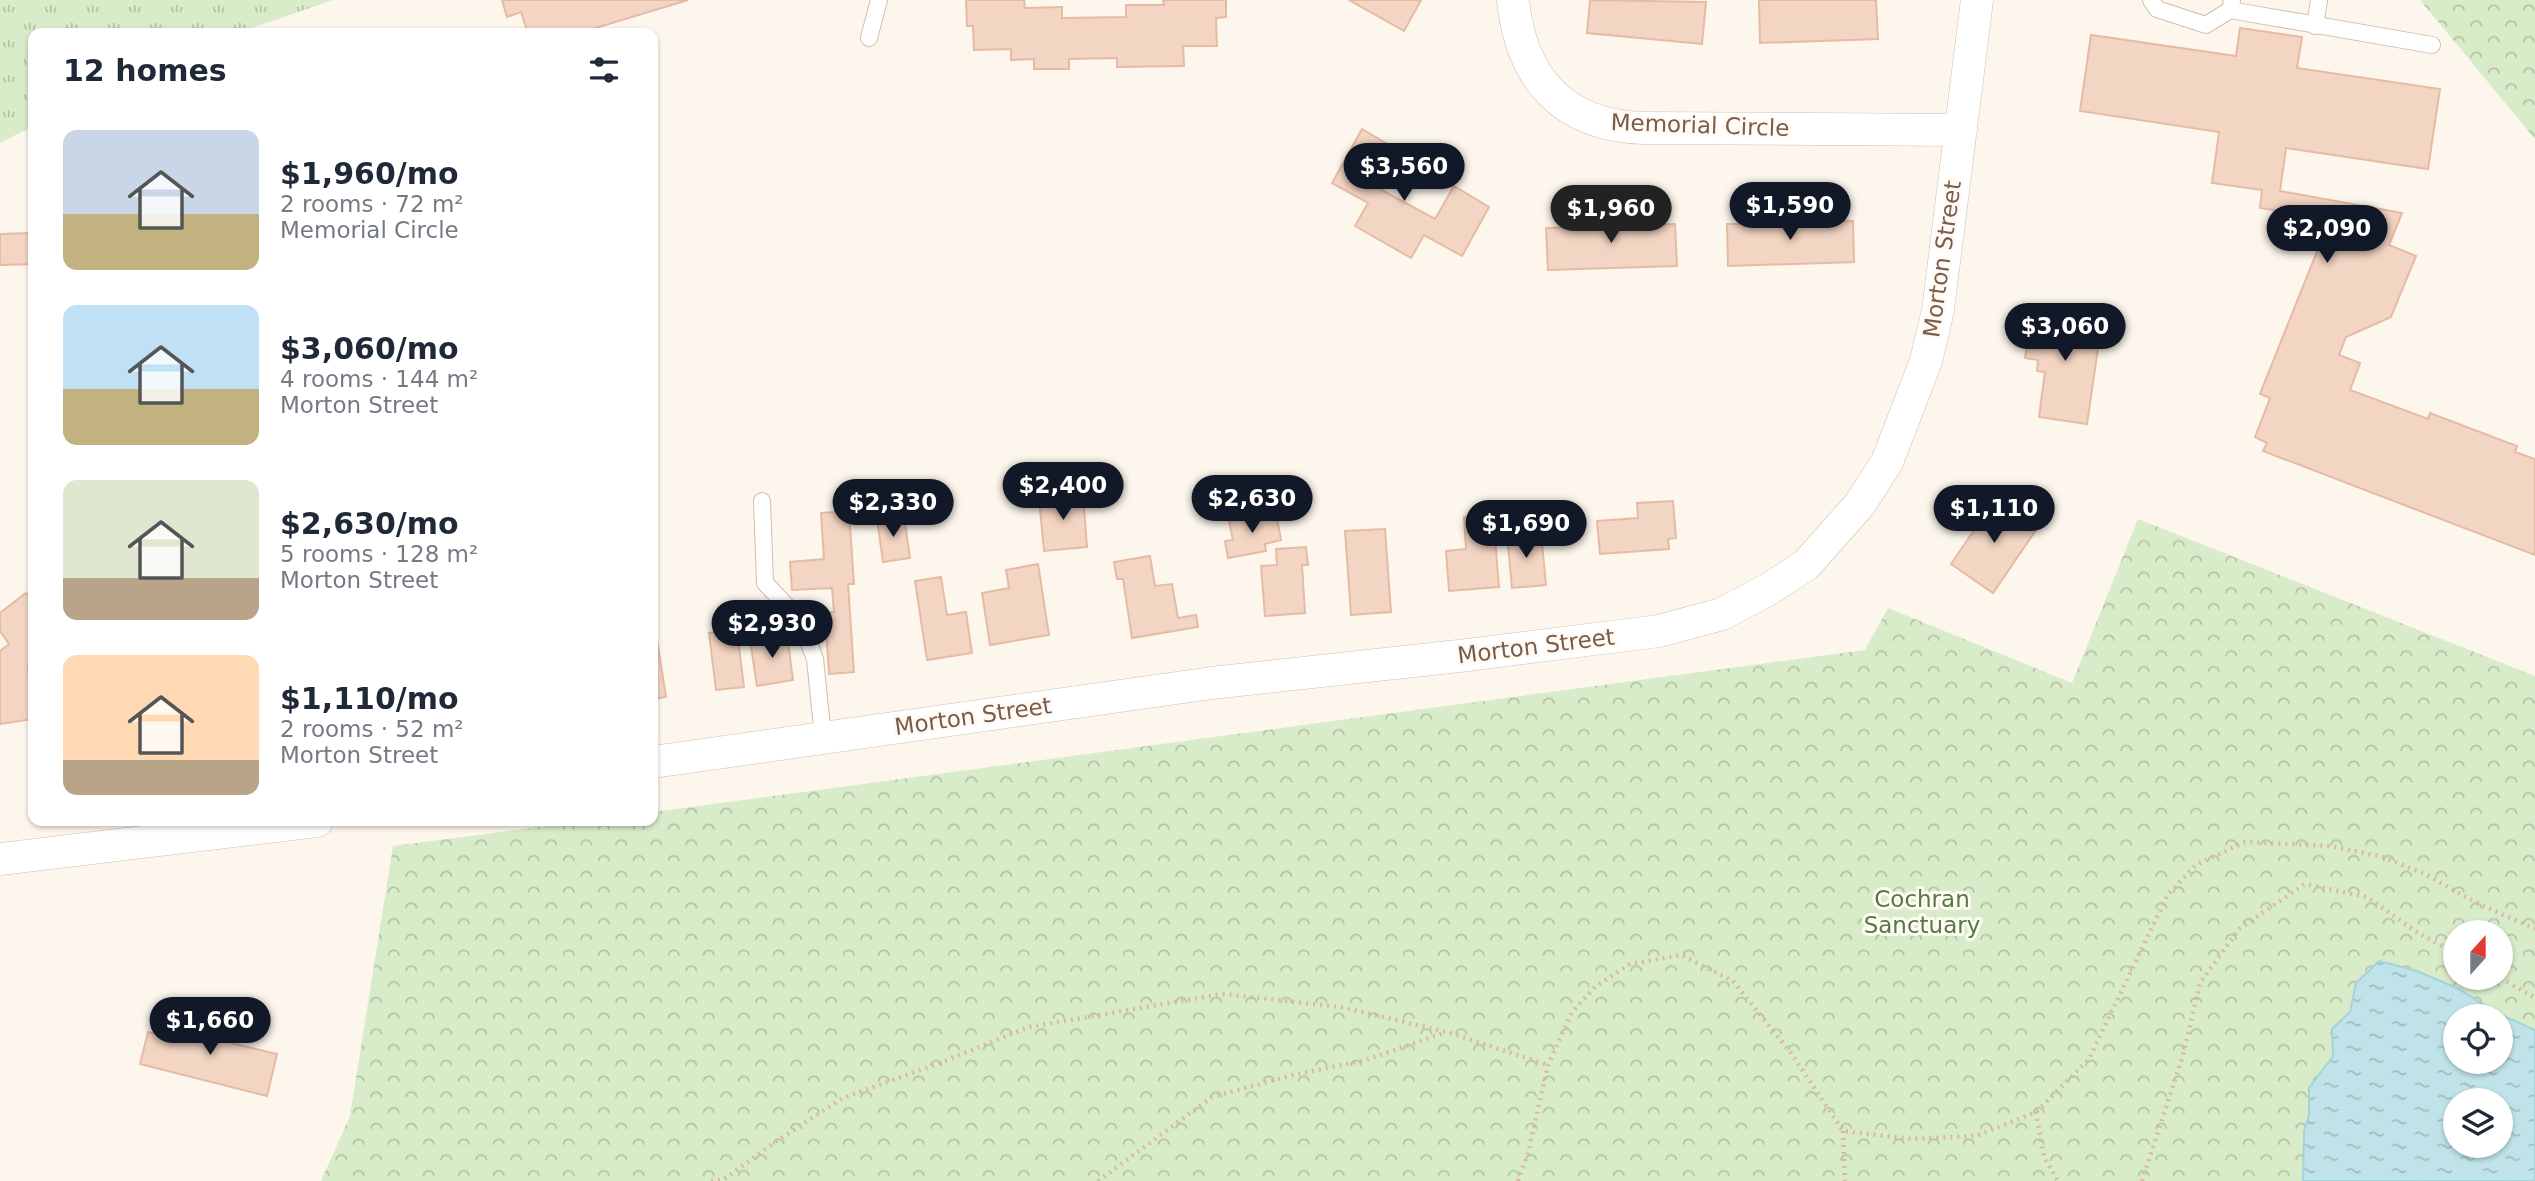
<!DOCTYPE html>
<html lang="en">
<head>
<meta charset="utf-8">
<style>
	:root { --surface:#fff; --page:#f2f2f3; --text:#1f2937; --muted:#747a83; --accent:#111827 }
	body { margin:0; font-family:"DejaVu Sans",sans-serif; background:var(--page); color:var(--text); height:100vh; display:flex; flex-direction:column; font-size:26px; white-space:nowrap }
	* { box-sizing:border-box; margin:0 }
	p { font-size:23px; color:var(--muted) }
	.icon { flex:none; width:38px; height:38px; fill:none; stroke:currentColor; stroke-width:2; stroke-linecap:round; stroke-linejoin:round }
	.map { position:relative; flex:1; overflow:hidden }
	.sheet { position:absolute; left:28px; top:28px; width:630px; height:798px; display:flex; flex-direction:column; background:var(--surface); border-radius:14px; box-shadow:0 2px 5px #0004 }
	.sheet>* { flex:none }
	.needle { width:46px; rotate:21deg }
	.tools { position:absolute; left:2443px; top:920px; display:grid; gap:14px }
	.tools a { display:grid; place-items:center; width:70px; height:70px; border-radius:50%; background:var(--surface); box-shadow:0 2px 5px #0004; font-size:35px }
	.price { position:absolute; translate:-50% -60px; padding:0 16px; border-radius:24px; background:var(--accent); color:#fff; font-size:23px; line-height:46px; filter:drop-shadow(0 2px 4px #0008) }
	.price::after { content:''; position:absolute; left:50%; top:42px; width:21px; height:16px; margin-left:-10px; background:inherit; clip-path:polygon(0 0,100% 0,50% 100%) }
	.price.current { background:#222; color:#fff }
	ul { padding:0; list-style:none }
	li { display:flex; align-items:center; gap:21px; height:175px; padding:0 35px }
	li span { display:grid; place-items:center; flex:none; width:196px; height:140px; border-radius:14px; color:#555 }
	li>.icon { margin-inline-start:auto }
	span .icon { width:84px; height:84px; fill:#fffc; stroke-width:1 }
	li b { font-size:30px }
	h2 { display:flex; justify-content:space-between; align-items:center; height:84px; padding:0 35px; font-size:30px }
	.map>svg:first-child { display:block }
	.grass { fill:url(#grass-tufts) }
	.forest { fill:url(#forest-crowns); fill-rule:evenodd }
	.water { fill:url(#water-ripples); stroke:#a5d3da; stroke-width:2; fill-rule:evenodd }
	.building { fill:#f3d5c3; stroke:#e6bba3; stroke-width:2 }
	.lines { fill:none; stroke-linecap:round; stroke-linejoin:round }
	.service-casing { stroke:#d1beb0; stroke-width:18 }
	.minor-casing { stroke:#d1beb0; stroke-width:33 }
	.path { stroke:#d9b8a5; stroke-width:4.5; stroke-dasharray:2 5; stroke-linecap:butt }
	.service { stroke:#fff; stroke-width:16 }
	.minor { stroke:#fff; stroke-width:32 }
	.labels { text-anchor:middle; dominant-baseline:central; stroke-width:6; stroke-linejoin:round; paint-order:stroke }
	.street-label { font-size:23px; fill:#7a5c4d; stroke:#fffaf3 }
	.park-label { font-size:23px; fill:#537a41; stroke:#fffaf3 }
</style>
</head>
<body>
<div class="map">
<svg width="2535" height="1181" viewBox="0 0 2535 1181">
	<defs>
		<pattern id="grass-tufts" width="24" height="20" patternUnits="userSpaceOnUse" patternTransform="scale(1.75)"><rect width="24" height="20" fill="#d8ecc9"/><path d="M3 7l-1-3M5 7V3M7 7l1-3M15 17l-1-3M17 17v-4M19 17l1-3" fill="none" stroke="#b4c2a5"/></pattern>
		<pattern id="forest-crowns" width="20" height="18" patternUnits="userSpaceOnUse" patternTransform="scale(1.75)"><rect width="20" height="18" fill="#d8ecc9"/><path d="M2 6a3 3 0 1 1 6 0M12 15a3 3 0 1 1 6 0" fill="none" stroke="#b4c2a5"/></pattern>
		<pattern id="water-ripples" width="26" height="14" patternUnits="userSpaceOnUse" patternTransform="scale(1.75)"><rect width="26" height="14" fill="#bfe3e8"/><path d="M2 4q2-2 4 0t4 0M15 11q2-2 4 0t4 0" fill="none" stroke="#a0bbbe"/></pattern>
	</defs>
	<rect width="100%" height="100%" fill="#fdf6ec"/>
	<path class="grass" d="M0 0H333L237 33H33V126L0 143Z"/>
	<path class="forest" d="M2420 0H2535V139Z
		M2138 519 2535 676V1181H321L350 1116 393 846 585 821H653V812L1865 650 1888 608 2072 683ZM2455 933H2501V978H2455ZM2455 1017H2501V1062H2455ZM2455 1101H2501V1146H2455Z"/>
	<path class="water" d="M2379 961 2417 971 2459 989 2495 1012 2535 1030V1181H2303L2304 1131 2309 1115V1088L2333 1056 2332 1029 2350 1012 2356 983ZM2455 1017H2501V1062H2455ZM2455 1101H2501V1146H2455Z"/>
	<path class="building" d="M502 0H688L579 33H528L521 12 507 17Z
		M966 0H1024L1025 8 1062 7V18L1126 17V5H1164L1163 0H1226V17L1216 18 1217 46H1183L1184 66 1117 67V58L1069 59V69H1034V59L1011 60V49L974 50 973 26H967Z
		M1349 0H1421L1404 31Z
		M1590 0 1706 2 1702 44 1587 33Z
		M1759 0H1876L1878 39 1760 43Z
		M2240 28 2302 37 2297 68 2440 89 2428 169 2286 148 2280 191 2402 213 2389 245 2416 256 2391 317 2346 337 2339 355 2360 363 2350 390 2428 419 2430 413 2517 446 2515 452 2535 459V555L2263 451 2267 443 2255 437 2270 398 2260 394 2330 219 2260 208 2262 190 2212 183 2219 132 2080 111 2091 35 2236 56Z
		M1362 129 1401 152 1380 189 1435 219 1454 186 1489 207 1462 256 1424 235 1411 258 1355 226 1368 203 1332 183Z
		M1822 216V222L1853 221 1854 262 1728 266 1727 224H1756V218Z
		M1644 219 1645 225 1675 224 1677 266 1548 270 1546 228 1578 227 1577 221Z
		M33 233V264L0 265V234Z
		M2032 311 2102 321 2087 424 2039 417 2045 372 2037 371 2038 360 2025 358Z
		M1083 494 1087 547 1044 551 1039 498Z
		M1996 498 2038 527 1993 593 1951 564Z
		M1673 501 1676 538 1668 539 1669 549 1600 554 1597 521 1638 518 1637 503Z
		M849 511 854 584H848L854 672 829 674 825 613 834 612 832 588 792 590 790 562 824 559 821 513Z
		M1276 513 1281 540 1265 544 1266 551 1228 558 1225 541 1233 540 1229 521Z
		M1493 514 1499 587 1449 591 1446 551 1466 549 1464 517Z
		M904 516 910 558 883 562 877 519Z
		M1385 529 1391 612 1351 615 1345 531Z
		M1541 532 1546 585 1512 588 1507 535Z
		M1306 547 1308 565H1302L1305 613 1265 616 1261 566 1277 565 1276 549Z
		M1150 556 1155 586 1172 584 1178 618 1196 615 1198 627 1132 638 1123 579H1117L1114 562Z
		M1038 564 1049 635 990 645 982 593 1009 588 1006 570Z
		M941 577 947 615 966 612 972 653 927 660 915 581Z
		M26 593 33 602V661L28 665 33 719 0 724V651L9 644 0 631V613Z
		M653 615 666 697 653 699Z
		M737 630 744 687 716 690 709 633Z
		M787 634 793 680 757 686 750 640Z
		M179 1016 230 1029 227 1042 277 1054 267 1096 140 1064 148 1032 174 1038Z"/>
	<g class="lines">
		<defs>
			<path id="service" d="M2151 0 2157 9 2206 25 2230 10 2232 0
				M2230 10 2432 45
				M2315 26 2319 0
				M869 38 879 0
				M762 501 765 583 800 620 815 659 823 737"/>
			<path id="minor" d="M1513 0C1521 79 1563 126 1644 128L1961 130
				M653 762 1212 683 1459 656 1659 631 1722 614 1769 589 1806 565 1860 504 1887 462 1926 361 1938 310 1977 0
				M0 859 317 821"/>
		</defs>
		<use href="#service" class="service-casing"/>
		<use href="#minor" class="minor-casing"/>
		<path class="path" d="M2501 978 2535 998
			M2036 1112 2044 1157 2058 1181
			M1843 1131 1845 1181
			M711 1181 723 1180 778 1140 843 1098 937 1064 1029 1027 1222 994 1341 1007 1447 1032 1548 1065
			M1098 1181 1212 1097 1293 1075 1366 1060 1446 1032
			M1518 1181 1528 1153 1548 1065 1572 1012 1595 987 1630 964 1681 955 1733 981 1791 1053 1843 1131 1912 1139 1976 1136 2036 1112 2089 1059 2168 894 2196 865 2245 842 2330 846 2383 857 2427 875 2475 902 2535 929
			M2142 1181 2183 1055 2200 983 2239 929 2305 884 2367 897 2418 933 2455 953"/>
		<use href="#service" class="service"/>
		<use href="#minor" class="minor"/>
	</g>
	<g class="labels">
		<g class="street-label">
			<text transform="translate(1700 125) rotate(2)">Memorial Circle</text>
			<text transform="translate(1942 259) rotate(-82)">Morton Street</text>
			<text transform="translate(1536 646) rotate(-7)">Morton Street</text>
			<text transform="translate(973 716) rotate(-8)">Morton Street</text>
		</g>
		<g class="park-label">
			<text x="1922" y="899">Cochran<tspan x="1922" dy="26">Sanctuary</tspan></text>
		</g>
	</g>
</svg>
<div class="tools">
<a><svg class="needle" viewBox="-14 -14 28 28"><path d="M0-13l5 13h-10z" fill="#e53935"/><path d="M0 13l5-13h-10z" fill="#747a83"/></svg></a>
<a><svg class="icon" aria-label="locate" viewBox="0 0 24 24"><circle cx="12" cy="12" r="6"/><path d="M12 2v4M12 18v4M2 12h4M18 12h4"/></svg></a>
<a><svg class="icon" aria-label="layers" viewBox="0 0 24 24"><path d="M12 4l9 5-9 5-9-5zM3 14l9 5 9-5"/></svg></a>
</div>
<b class="price" style="left:1404px;top:203px">$3,560</b>
<b class="price" style="left:1790px;top:242px">$1,590</b>
<b class="price current" style="left:1611px;top:245px">$1,960</b>
<b class="price" style="left:2327px;top:265px">$2,090</b>
<b class="price" style="left:2065px;top:363px">$3,060</b>
<b class="price" style="left:1063px;top:522px">$2,400</b>
<b class="price" style="left:1252px;top:535px">$2,630</b>
<b class="price" style="left:893px;top:539px">$2,330</b>
<b class="price" style="left:1994px;top:545px">$1,110</b>
<b class="price" style="left:1526px;top:560px">$1,690</b>
<b class="price" style="left:772px;top:660px">$2,930</b>
<b class="price" style="left:210px;top:1057px">$1,660</b>
<section class="sheet">
<h2>12 homes<svg class="icon" aria-label="filters" viewBox="0 0 24 24"><path d="M4 7h16M4 17h16"/><circle cx="9" cy="7" r="2"/><circle cx="15" cy="17" r="2"/></svg></h2>
<ul>
<li><span style="background:linear-gradient(#c9d6e8 60%,#c2b280 0)"><svg class="icon" aria-label="home" viewBox="0 0 24 24"><path d="M3 11l9-7 9 7M6 9v11h12V9"/></svg></span><div><b>$1,960/mo</b><p>2 rooms · 72 m²</p><p>Memorial Circle</p></div></li>
<li><span style="background:linear-gradient(#bfe0f5 60%,#c2b280 0)"><svg class="icon" aria-label="home" viewBox="0 0 24 24"><path d="M3 11l9-7 9 7M6 9v11h12V9"/></svg></span><div><b>$3,060/mo</b><p>4 rooms · 144 m²</p><p>Morton Street</p></div></li>
<li><span style="background:linear-gradient(#dfe7d0 70%,#b9a48a 0)"><svg class="icon" aria-label="home" viewBox="0 0 24 24"><path d="M3 11l9-7 9 7M6 9v11h12V9"/></svg></span><div><b>$2,630/mo</b><p>5 rooms · 128 m²</p><p>Morton Street</p></div></li>
<li><span style="background:linear-gradient(#ffd9b3 75%,#b9a48a 0)"><svg class="icon" aria-label="home" viewBox="0 0 24 24"><path d="M3 11l9-7 9 7M6 9v11h12V9"/></svg></span><div><b>$1,110/mo</b><p>2 rooms · 52 m²</p><p>Morton Street</p></div></li>
</ul>
</section>
</div>
</body>
</html>
